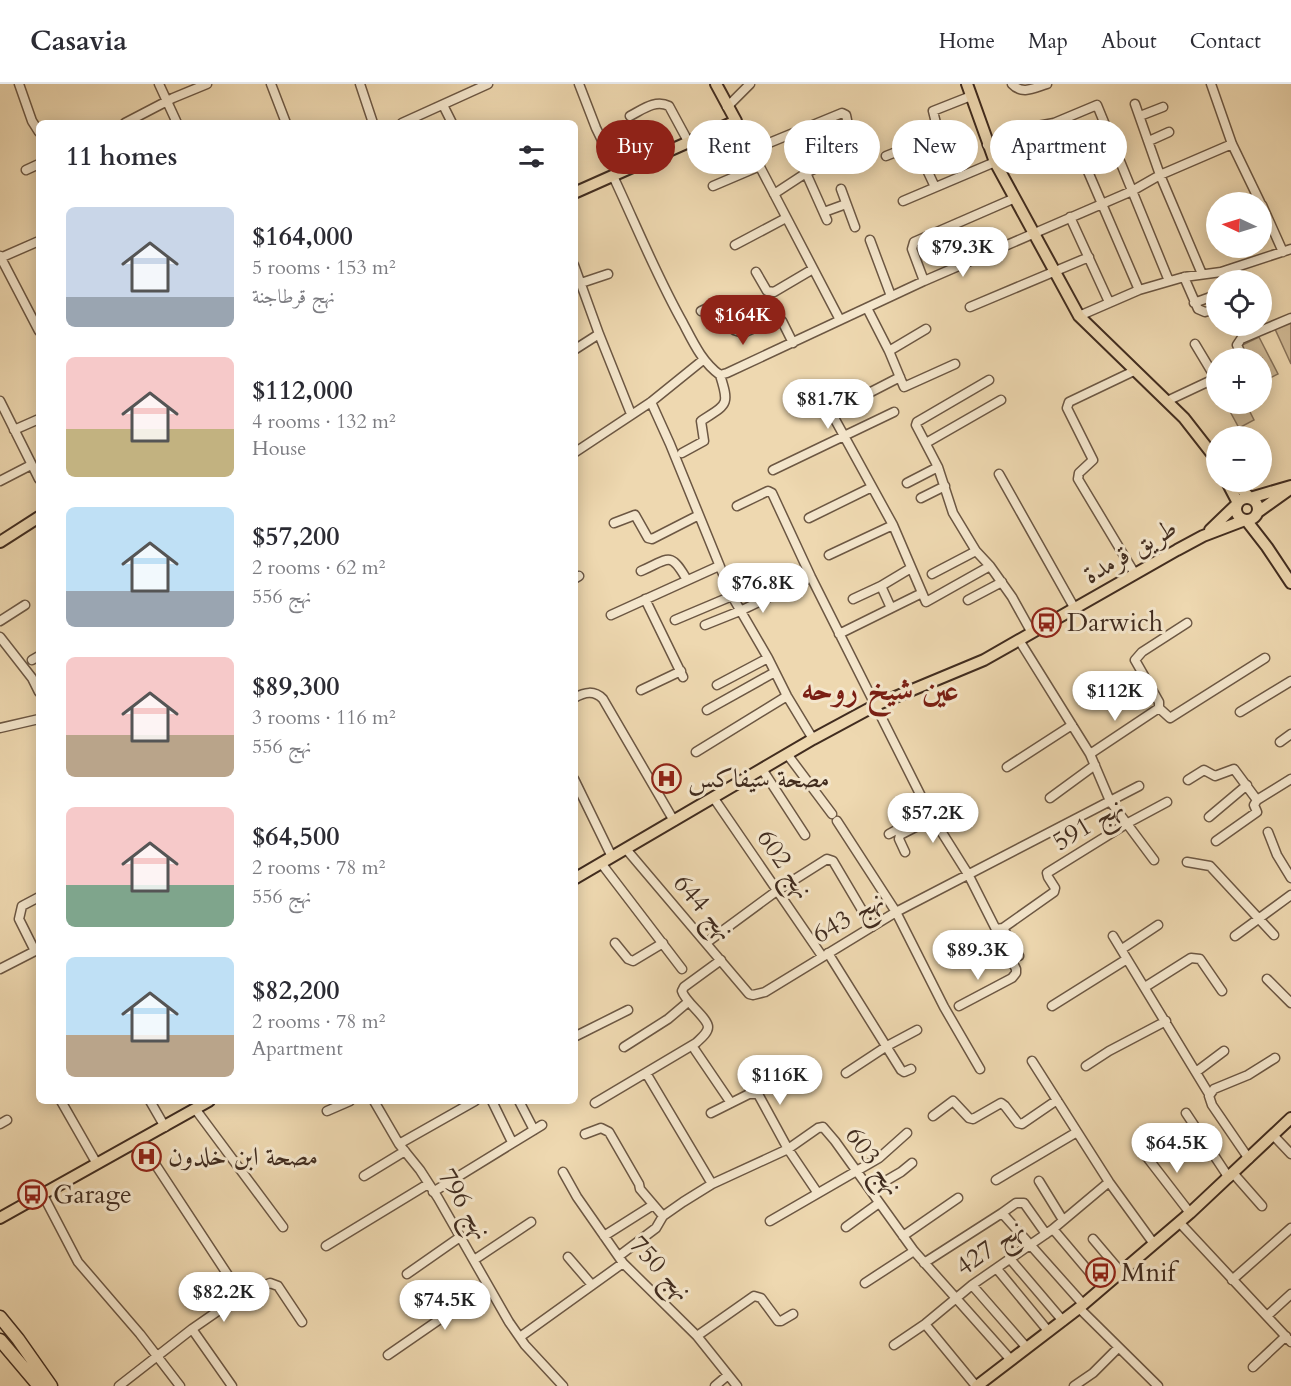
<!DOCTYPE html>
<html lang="en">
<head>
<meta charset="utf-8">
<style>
	:root { --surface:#fff; --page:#f7f7f7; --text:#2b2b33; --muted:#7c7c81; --line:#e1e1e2; --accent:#8f2418 }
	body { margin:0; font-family:Cardo,Amiri,serif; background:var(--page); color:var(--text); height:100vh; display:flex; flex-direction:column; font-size:22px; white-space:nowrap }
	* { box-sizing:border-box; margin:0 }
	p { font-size:20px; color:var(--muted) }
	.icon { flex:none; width:33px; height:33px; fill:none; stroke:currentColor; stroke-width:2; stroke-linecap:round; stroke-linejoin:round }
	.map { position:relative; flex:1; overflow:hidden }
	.drawer { position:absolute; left:36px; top:36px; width:542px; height:984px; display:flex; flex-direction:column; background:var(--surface); border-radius:9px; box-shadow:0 3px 15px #0003 }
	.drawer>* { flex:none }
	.banner { position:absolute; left:596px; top:36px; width:570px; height:54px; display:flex; gap:12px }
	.needle { width:39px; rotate:274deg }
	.buttons { position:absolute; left:1206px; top:108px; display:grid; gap:12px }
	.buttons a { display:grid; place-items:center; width:66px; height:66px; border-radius:50%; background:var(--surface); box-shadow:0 3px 15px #0003; font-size:30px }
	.price { position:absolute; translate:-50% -51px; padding:0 14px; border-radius:21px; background:#fff; color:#222; font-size:20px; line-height:39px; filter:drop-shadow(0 2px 3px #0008) }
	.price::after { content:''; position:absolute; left:50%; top:36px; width:18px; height:14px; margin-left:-9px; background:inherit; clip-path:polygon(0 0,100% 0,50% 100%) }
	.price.current { background:var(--accent); color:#fff }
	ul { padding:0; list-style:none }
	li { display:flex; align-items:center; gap:18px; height:150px; padding:0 30px }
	li span { display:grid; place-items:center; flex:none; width:168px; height:120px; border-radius:9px; color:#555 }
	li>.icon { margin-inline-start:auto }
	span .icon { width:72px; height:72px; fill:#fffc; stroke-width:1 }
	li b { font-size:26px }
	h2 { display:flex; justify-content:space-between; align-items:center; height:72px; padding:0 30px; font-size:26px }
	.chip { padding:0 21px; border-radius:27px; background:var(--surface); box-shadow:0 3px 15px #0003; font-size:21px; line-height:54px }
	.chip.current { background:var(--accent); color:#fff }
	header { display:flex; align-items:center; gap:36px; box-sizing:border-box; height:84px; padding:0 30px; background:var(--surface); border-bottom:2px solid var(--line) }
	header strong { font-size:28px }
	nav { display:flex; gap:33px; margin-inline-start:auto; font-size:21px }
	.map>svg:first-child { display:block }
	.green { fill:#d1bb97; stroke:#89745b; stroke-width:1.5 }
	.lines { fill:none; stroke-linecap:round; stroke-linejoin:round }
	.minor-casing { stroke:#6c5743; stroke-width:11 }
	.major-casing { stroke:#412c1f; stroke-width:14 }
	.highway-casing { stroke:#412c1f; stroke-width:15 }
	.minor { stroke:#f4e6cc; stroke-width:8 }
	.major { stroke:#eed8b0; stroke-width:10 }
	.highway { stroke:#eed8b0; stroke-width:12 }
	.labels { text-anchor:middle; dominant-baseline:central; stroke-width:6; stroke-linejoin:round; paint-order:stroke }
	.street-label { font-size:26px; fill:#412c1f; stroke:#f4e6cc }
	.poi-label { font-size:26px; fill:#412c1f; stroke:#f4e6cc; text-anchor:start }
	.district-label { font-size:32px; font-weight:bold; fill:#7a1f14; stroke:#f4e6cc }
</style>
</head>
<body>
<header>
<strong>Casavia</strong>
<nav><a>Home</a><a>Map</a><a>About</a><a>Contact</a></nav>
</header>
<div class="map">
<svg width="1291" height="1302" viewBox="0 0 1291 1302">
	<rect width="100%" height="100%" fill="#eed8b0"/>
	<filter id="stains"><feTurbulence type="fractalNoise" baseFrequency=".00333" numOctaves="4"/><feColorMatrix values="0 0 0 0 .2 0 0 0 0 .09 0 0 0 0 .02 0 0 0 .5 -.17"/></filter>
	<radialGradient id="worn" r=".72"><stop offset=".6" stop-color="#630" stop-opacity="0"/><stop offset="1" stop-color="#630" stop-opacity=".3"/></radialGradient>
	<path class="green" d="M1291 237V280L1275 245Z
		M1259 253 1278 290 1262 298V274H1244L1238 263Z
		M1226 320H1246L1254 336 1239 344Z"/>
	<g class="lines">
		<defs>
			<path id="minor" d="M19 0 32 37 39 48
				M159 0 177 39
				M271 0 286 39
				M360 0 373 39
				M579 0 596 44 618 89
				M1012 0C1022 11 1034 4 1047 0
				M1211 0 1232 60 1260 118
				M1135 20 1160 91 1202 190
				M443 21 452 39
				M727 23 750 0
				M630 32C642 26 655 15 669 22L689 59
				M1140 32 1163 23
				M736 37 840 236
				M125 39 173 14 207 0
				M402 39 488 0
				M1071 48 1139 206
				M1149 57 1169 48
				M987 61 1032 43 1054 39 1097 21 1169 197
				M752 66 842 29 846 31 853 65 806 89 774 110
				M920 71 935 103
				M886 72 939 51 933 27 971 12
				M26 86 39 80
				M806 89 827 136
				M613 92C636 141 656 191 683 239 693 258 702 278 720 291L727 289 924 197 1132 107 1160 91 1232 60
				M713 102 760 82
				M841 105 855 143
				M903 117 995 78
				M1262 121 1283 168
				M824 128 846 120
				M1070 133 1109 218
				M870 156 891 212
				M735 161 786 134
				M0 172 39 247
				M0 174 39 157
				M574 181 599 250 631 330
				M1236 184 1240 196
				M756 188 767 207 774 208 813 185
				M1184 193 1198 225 1205 228 1216 225
				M924 197 912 165 914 158 1015 114
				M581 199 608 190
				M1194 219 1216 211
				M970 223 1089 173
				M867 224 889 267 904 303 955 280
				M701 227 716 220 723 222 734 246 743 249 775 235 782 237 793 259
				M1079 232 1139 206 1184 193 1221 188 1291 165
				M1195 260 1216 295
				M574 266 599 250
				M889 267 926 245
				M1243 274 1237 261 1241 255 1291 234
				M1134 287 1069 318 1067 324 1093 376 1079 389 1078 395 1135 490
				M900 293 834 327 832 330 893 441 926 518 990 482
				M989 296 917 338 916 341 938 383 953 429 976 467 990 482 1012 513 1032 549
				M0 317 39 395
				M1167 317 1216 294
				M651 318 670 360 732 512 768 574 787 612 813 655
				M14 346 39 335
				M926 359 1001 316
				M574 369 651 318 703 276
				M682 369 704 357 701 337C727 320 730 322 720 291
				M773 386 894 328
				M999 390 1075 525
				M0 397 31 381
				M907 399 938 383
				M921 414 945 402
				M737 422 768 407 772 409 811 493 929 728 968 790 1016 885V889L1012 894 959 922
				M809 434 872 403
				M614 439 635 431 648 454 652 455 699 431
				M829 471 893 441
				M641 487C669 475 670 466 687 496
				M932 490 976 467
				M574 495 579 492
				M881 502 891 524
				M645 515 683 593
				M853 515 881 502 911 484
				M968 516 1002 498
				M611 531 719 482
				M675 536 732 512
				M0 537 25 521
				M705 541 740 527 811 493
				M839 550 922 509
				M0 553 32 594 39 608
				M1019 556 1090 670 1110 717 1154 776
				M32 576 39 572
				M717 601 768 574
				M641 606 681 587
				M574 614C585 608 594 606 603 615L674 737
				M1159 624 1170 634 1265 574
				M707 626 775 588
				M1240 628 1291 597
				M0 644 39 635
				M1280 658 1291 650
				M696 668 787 612
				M787 670 832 730
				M1090 670 1159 624V618L1135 576 1142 568 1187 539
				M1007 683 1072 641
				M762 685 805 751
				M574 695 612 773
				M1188 696 1204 686 1215 692 1234 685 1257 716
				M713 713 822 872
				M1050 714 1095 681
				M1209 733 1247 701
				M837 737 896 828 944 923 980 985
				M1268 748 1277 771 1291 794
				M889 750 929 728
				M1216 757 1257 728 1254 721 1257 716 1291 695
				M626 765 749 910 753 911 765 908 896 828 1139 702
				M905 768 899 755 900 751 933 734
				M1187 778 1210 782 1274 851
				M601 779 682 885
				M1003 844 1019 872
				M996 845 1003 844 1054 808 1055 804 1048 793 1047 789 1126 740 1167 718
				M1113 852 1209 1010
				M1235 852 1291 811
				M615 859 628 875 633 877 663 859
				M706 859 778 806 827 775 833 777 872 843
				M1122 865 1158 841
				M35 867 19 835 22 822 39 813
				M828 869 901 986 904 988 911 985
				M0 885 39 865
				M1267 895 1291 919
				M1145 903 1191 874 1200 875 1222 907
				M1052 922 1127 875
				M574 953 628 926
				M624 963 668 935 688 918
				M695 966 731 1019
				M1032 977 1109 1098 1154 1160
				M1086 982 1109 967 1166 937
				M1196 988 1224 967
				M646 989 712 1100
				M846 989 887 962 917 946
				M61 1017 97 1080
				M150 1017 165 1043
				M374 1017 399 1060 420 1086 438 1114 509 1238 525 1261 563 1302
				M492 1017 512 1058
				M519 1017 534 1046
				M595 1019 696 959C700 955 708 949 708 943 708 934 685 918 682 907L684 903 721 876
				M196 1026 283 1143
				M327 1027 350 1017
				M711 1029 749 1010H758L788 1065 817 1108
				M1186 1029 1229 1094
				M933 1032 953 1017 969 1034 973 1035 1001 1019 1005 1022 1018 1039 1022 1040 1057 1016
				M0 1040 7 1036
				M585 1050 601 1044 609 1048 639 1100 640 1105 663 1132
				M1273 1051 1291 1070
				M140 1057 241 1211
				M399 1060 475 1017
				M1143 1068 1190 1129
				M1249 1075 1212 1021 1209 1012 1214 1005 1248 991 1275 974
				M563 1088 577 1113 623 1179 697 1252 737 1302
				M1233 1089 1262 1122
				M364 1092 405 1067
				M996 1096 1077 1048
				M1039 1097 1063 1136
				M870 1106 901 1088 912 1079
				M433 1108 542 1041
				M43 1111 78 1178 140 1250 180 1302
				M1002 1129 1016 1119H1024L1046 1150
				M770 1137 879 1074 907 1049
				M1179 1138 1291 1258
				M846 1143 879 1119
				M1053 1145 1102 1203
				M604 1152 653 1121
				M903 1152 958 1114
				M1093 1155 1121 1188
				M326 1162 428 1100
				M619 1172 656 1144 663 1132 683 1118 712 1100 788 1065 818 1044 823 1043 835 1057 914 1167 1011 1276
				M568 1173 592 1201
				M474 1176 531 1138
				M1011 1176 1063 1237
				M924 1179 1002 1129 1083 1220
				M997 1185 1049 1248
				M407 1190 460 1153
				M1232 1196 1291 1144
				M865 1199 914 1167
				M972 1201 1027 1264
				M1079 1224 1158 1302
				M1267 1232 1291 1210
				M925 1240 976 1302
				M192 1245 241 1211 270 1199 278 1202 302 1238
				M697 1252 754 1212 761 1214 778 1237H781L793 1230
				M520 1253 623 1179
				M894 1261 925 1240 972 1201 1053 1145 1109 1098
				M388 1271 488 1202
				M1253 1283 1286 1252
				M119 1302 192 1245 232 1302
				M715 1302 728 1291
				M1074 1302 1093 1289 1118 1264"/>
			<path id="major" d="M967 0 995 78 1079 232 1184 334 1216 375
				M574 109 736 37 716 0
				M1227 398 1238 419
				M1235 398 1249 413
				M1236 425a11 11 0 1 1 22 0a11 11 0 1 1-22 0Z
				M1250 414 1291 402
				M1258 428 1290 405
				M1246 436 1267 463 1291 499
				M1210 446 1237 420
				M0 458 39 433
				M574 795 813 655 876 621 984 576 1177 466 1203 452 1245 436
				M0 1134 209 1017
				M977 1302 1079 1224 1190 1129 1291 1034"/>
			<path id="highway" d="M0 1233 18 1255 51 1302
				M0 1256 39 1302"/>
		</defs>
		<use href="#minor" class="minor-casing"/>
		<use href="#major" class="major-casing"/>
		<use href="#highway" class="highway-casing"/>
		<use href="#minor" class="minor"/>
		<use href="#major" class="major"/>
		<use href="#highway" class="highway"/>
	</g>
	<defs>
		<symbol id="bus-ring" viewBox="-11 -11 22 22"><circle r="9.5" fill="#f4e6cc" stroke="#8f2418" stroke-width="1.5"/><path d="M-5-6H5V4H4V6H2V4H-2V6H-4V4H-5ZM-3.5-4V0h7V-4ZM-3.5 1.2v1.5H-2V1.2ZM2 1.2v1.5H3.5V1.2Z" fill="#8f2418"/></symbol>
		<symbol id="hospital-ring" viewBox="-11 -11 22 22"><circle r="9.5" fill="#f4e6cc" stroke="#8f2418" stroke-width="1.5"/><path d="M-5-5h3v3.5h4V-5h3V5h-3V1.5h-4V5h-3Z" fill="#8f2418"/></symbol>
	</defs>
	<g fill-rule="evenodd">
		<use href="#bus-ring" x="1030" y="522" width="33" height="33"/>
		<use href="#hospital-ring" x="650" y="678" width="33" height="33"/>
		<use href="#hospital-ring" x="130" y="1056" width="33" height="33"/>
		<use href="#bus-ring" x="16" y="1094" width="33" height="33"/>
		<use href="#bus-ring" x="1084" y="1172" width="33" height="33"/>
	</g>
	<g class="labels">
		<g class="street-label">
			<text transform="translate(1130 467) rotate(-30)">طريق قرمدة</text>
			<text transform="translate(1088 740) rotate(-31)">نهج 591</text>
			<text transform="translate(785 780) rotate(56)">نهج 602</text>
			<text transform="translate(704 823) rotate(49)">نهج 644</text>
			<text transform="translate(848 833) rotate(-30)">نهج 643</text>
			<text transform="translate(874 1077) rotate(54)">نهج 603</text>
			<text transform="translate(465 1120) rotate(59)">نهج 796</text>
			<text transform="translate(990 1163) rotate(-35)">نهج 427</text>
			<text transform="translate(661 1184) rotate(47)">نهج 750</text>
		</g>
		<g class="poi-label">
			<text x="1067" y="538">Darwich</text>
			<text x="688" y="694">مصحة سيفاكس</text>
			<text x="168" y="1072">مصحة ابن خلدون</text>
			<text x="53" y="1110">Garage</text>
			<text x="1121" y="1188">Mnif</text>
		</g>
		<g class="district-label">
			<text x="880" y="606">عين شيخ روحه</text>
		</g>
	</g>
	<rect width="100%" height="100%" filter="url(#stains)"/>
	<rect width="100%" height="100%" fill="url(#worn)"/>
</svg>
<div class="buttons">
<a><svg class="needle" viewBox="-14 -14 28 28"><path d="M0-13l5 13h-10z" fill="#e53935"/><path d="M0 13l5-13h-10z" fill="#7c7c81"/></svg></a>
<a><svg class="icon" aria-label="locate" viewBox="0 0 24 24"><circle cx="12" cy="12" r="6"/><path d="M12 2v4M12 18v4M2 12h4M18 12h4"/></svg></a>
<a>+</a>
<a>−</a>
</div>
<b class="price" style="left:963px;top:194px">$79.3K</b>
<b class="price current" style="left:743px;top:262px">$164K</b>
<b class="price" style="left:828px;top:346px">$81.7K</b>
<b class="price" style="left:763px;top:530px">$76.8K</b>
<b class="price" style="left:1115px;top:638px">$112K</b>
<b class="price" style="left:933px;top:760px">$57.2K</b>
<b class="price" style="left:978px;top:897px">$89.3K</b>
<b class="price" style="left:780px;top:1022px">$116K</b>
<b class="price" style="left:1177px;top:1090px">$64.5K</b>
<b class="price" style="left:224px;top:1239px">$82.2K</b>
<b class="price" style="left:445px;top:1247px">$74.5K</b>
<div class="banner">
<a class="chip current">Buy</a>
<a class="chip">Rent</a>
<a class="chip">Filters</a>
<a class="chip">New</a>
<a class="chip">Apartment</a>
</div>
<section class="drawer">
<h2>11 homes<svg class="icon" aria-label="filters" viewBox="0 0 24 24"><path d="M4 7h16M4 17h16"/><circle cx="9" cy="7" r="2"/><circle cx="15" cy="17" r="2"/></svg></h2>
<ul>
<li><span style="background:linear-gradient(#c9d6e8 75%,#9aa5b1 0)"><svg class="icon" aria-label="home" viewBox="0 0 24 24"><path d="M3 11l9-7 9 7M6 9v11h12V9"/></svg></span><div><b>$164,000</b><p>5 rooms · 153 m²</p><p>نهج قرطاجنة</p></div></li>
<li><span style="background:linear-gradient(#f6c9c9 60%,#c2b280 0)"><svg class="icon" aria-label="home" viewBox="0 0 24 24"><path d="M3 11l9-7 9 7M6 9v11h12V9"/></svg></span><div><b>$112,000</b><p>4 rooms · 132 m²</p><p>House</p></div></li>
<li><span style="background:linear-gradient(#bfe0f5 70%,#9aa5b1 0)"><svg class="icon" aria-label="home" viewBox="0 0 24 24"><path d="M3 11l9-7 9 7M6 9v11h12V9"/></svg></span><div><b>$57,200</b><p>2 rooms · 62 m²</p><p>نهج 556</p></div></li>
<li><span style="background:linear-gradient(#f6c9c9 65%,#b9a48a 0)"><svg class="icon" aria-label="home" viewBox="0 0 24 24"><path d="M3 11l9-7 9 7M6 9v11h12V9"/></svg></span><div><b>$89,300</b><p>3 rooms · 116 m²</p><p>نهج 556</p></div></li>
<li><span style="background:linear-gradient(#f6c9c9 65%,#7fa58c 0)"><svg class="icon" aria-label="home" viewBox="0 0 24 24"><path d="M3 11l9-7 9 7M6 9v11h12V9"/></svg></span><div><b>$64,500</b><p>2 rooms · 78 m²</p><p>نهج 556</p></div></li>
<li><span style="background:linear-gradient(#bfe0f5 65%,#b9a48a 0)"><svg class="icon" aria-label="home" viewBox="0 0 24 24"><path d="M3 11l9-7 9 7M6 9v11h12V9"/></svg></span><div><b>$82,200</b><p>2 rooms · 78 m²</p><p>Apartment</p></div></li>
</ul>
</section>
</div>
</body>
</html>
